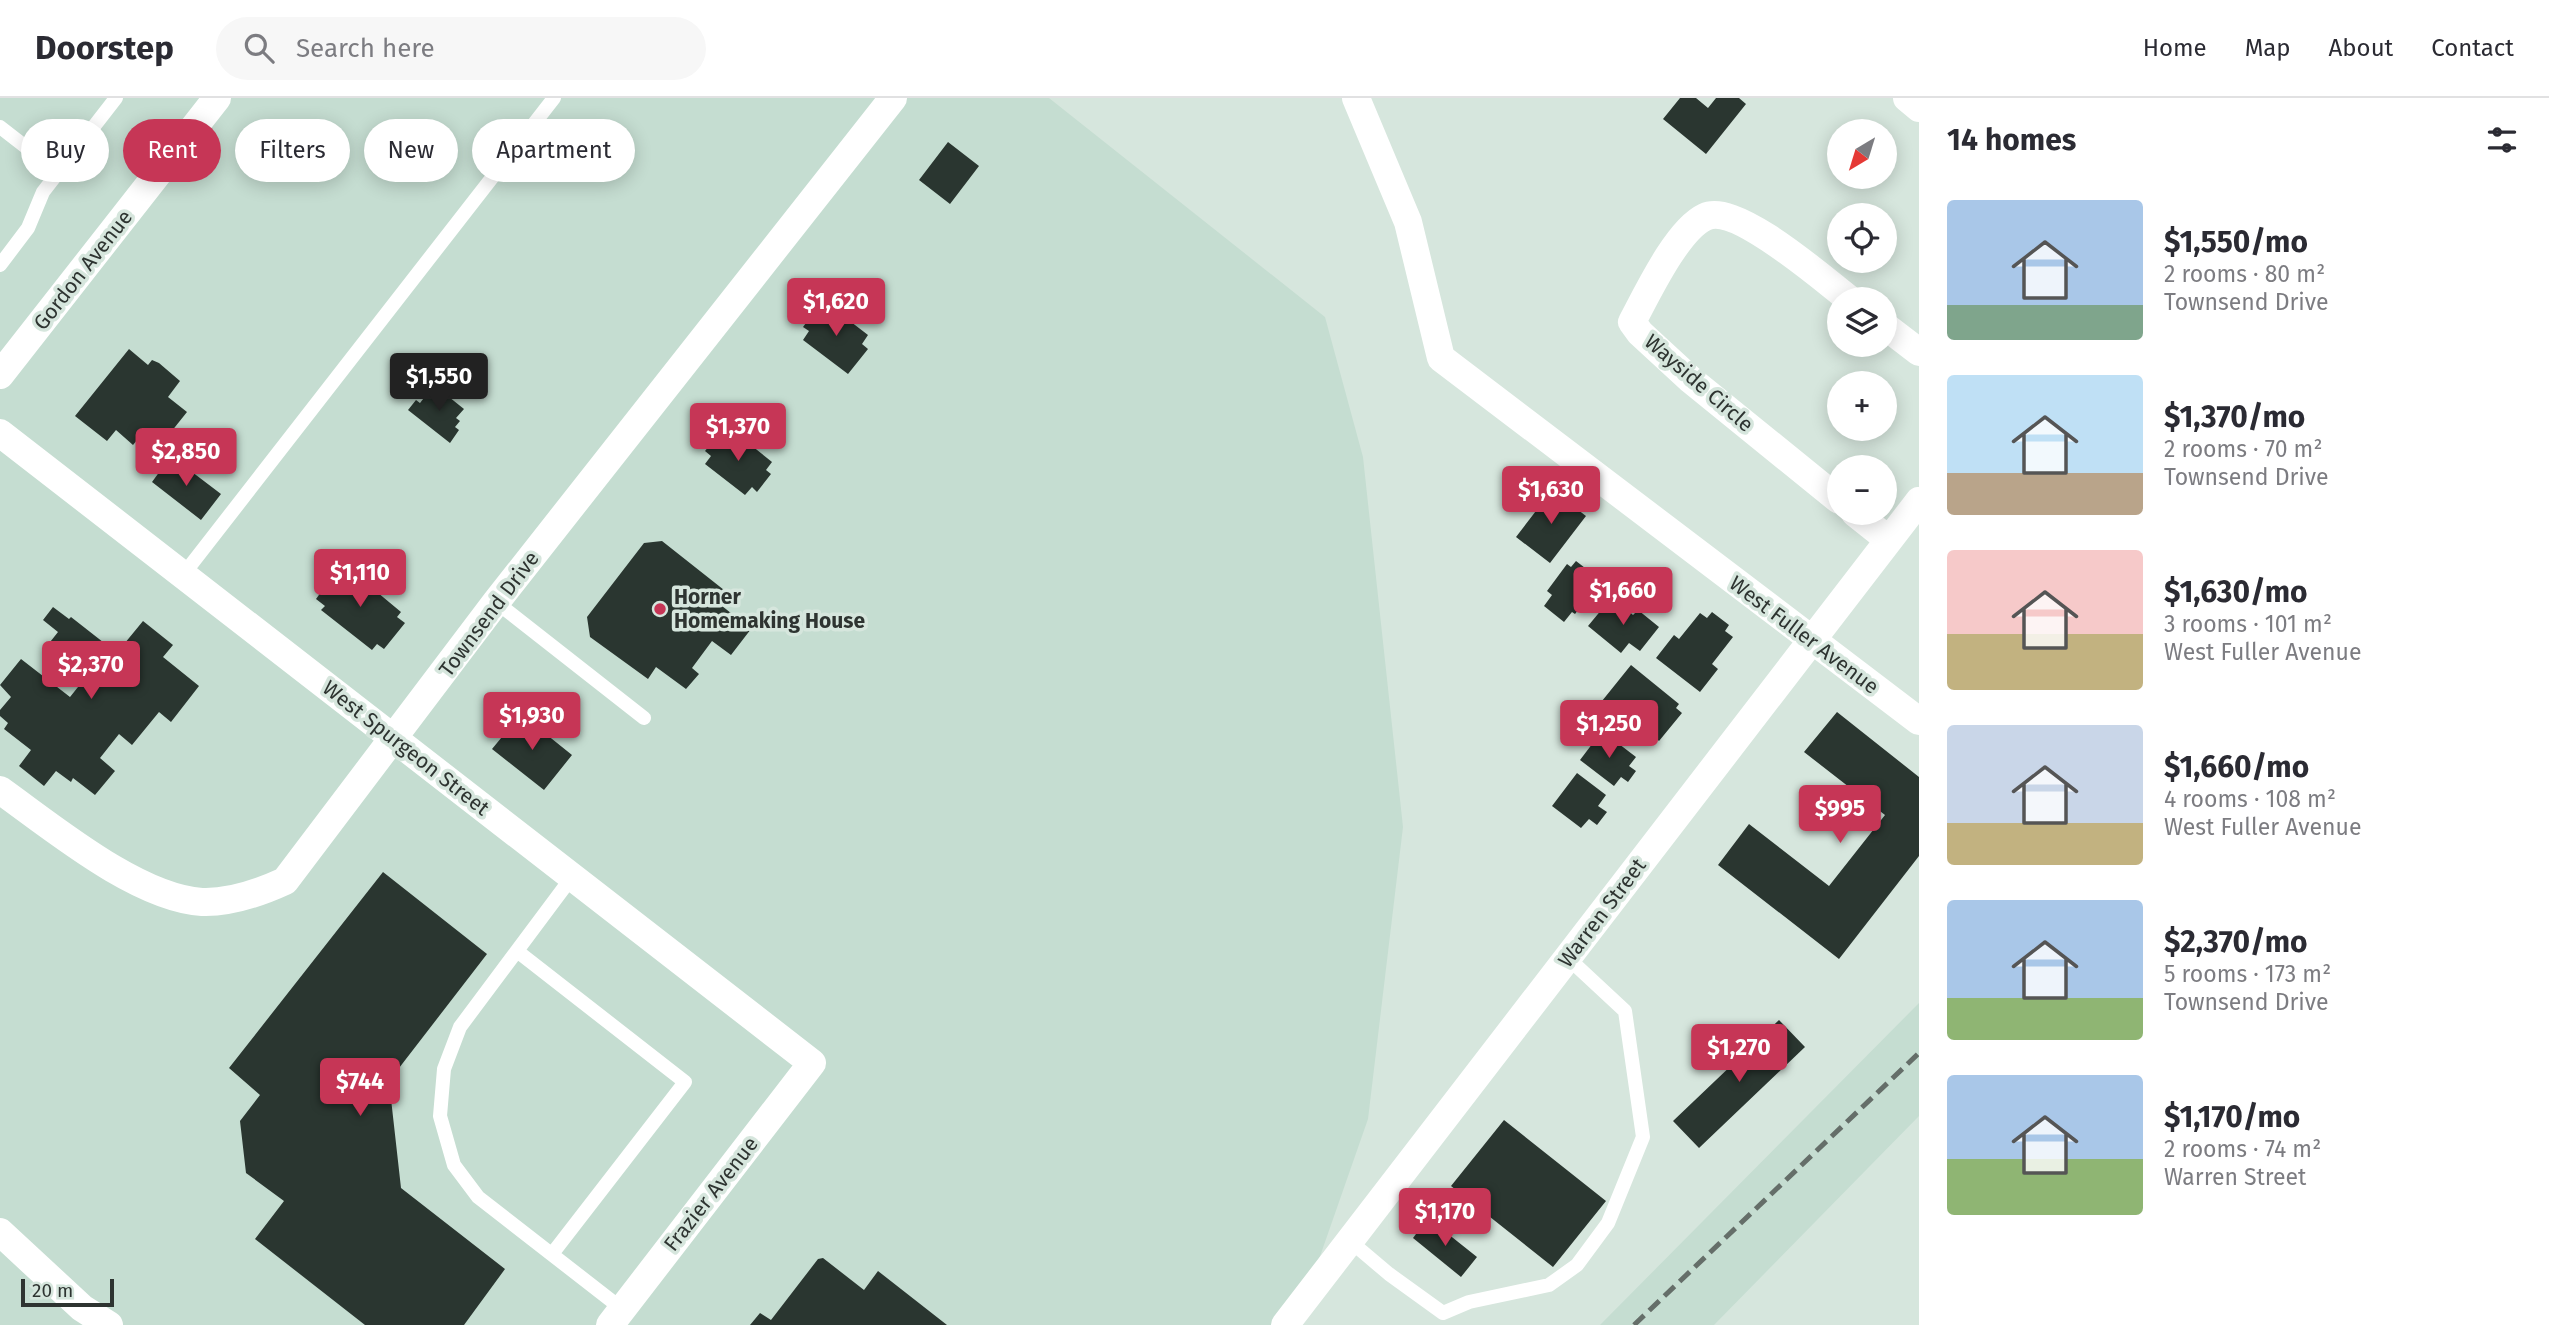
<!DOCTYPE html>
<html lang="en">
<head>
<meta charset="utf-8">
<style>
	:root { --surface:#fff; --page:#f7f7f7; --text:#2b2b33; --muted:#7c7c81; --line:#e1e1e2; --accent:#c63656 }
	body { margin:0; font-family:"Fira Sans",sans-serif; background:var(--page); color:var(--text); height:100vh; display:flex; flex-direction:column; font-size:26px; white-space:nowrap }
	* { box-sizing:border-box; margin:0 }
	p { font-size:23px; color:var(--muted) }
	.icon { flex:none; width:38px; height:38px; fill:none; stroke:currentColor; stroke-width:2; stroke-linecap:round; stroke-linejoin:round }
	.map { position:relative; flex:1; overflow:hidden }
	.side { display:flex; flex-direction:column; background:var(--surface); width:630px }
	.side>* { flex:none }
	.banner { position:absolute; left:21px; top:21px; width:665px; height:63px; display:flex; gap:14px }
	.needle { width:46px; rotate:218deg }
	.tools { position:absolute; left:1827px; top:21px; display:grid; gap:14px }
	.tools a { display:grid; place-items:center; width:70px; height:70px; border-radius:50%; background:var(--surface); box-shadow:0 4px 18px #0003; font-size:35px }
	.scale { position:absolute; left:21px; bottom:18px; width:93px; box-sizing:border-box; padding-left:7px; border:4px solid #2e3431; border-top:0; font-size:19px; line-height:24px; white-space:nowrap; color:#2e3431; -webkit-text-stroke:5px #d6e6dd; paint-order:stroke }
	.price { position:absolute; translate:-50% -60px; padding:0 16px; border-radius:7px; background:var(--accent); color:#fff; font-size:23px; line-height:46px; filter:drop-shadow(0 2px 4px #0008) }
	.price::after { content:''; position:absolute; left:50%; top:42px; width:21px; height:16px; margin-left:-10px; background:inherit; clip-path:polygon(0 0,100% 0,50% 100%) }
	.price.active { background:#222; color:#fff }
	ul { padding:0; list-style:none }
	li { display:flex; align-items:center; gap:21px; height:175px; padding:0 28px }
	li span { display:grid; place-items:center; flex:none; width:196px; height:140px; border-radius:7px; color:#555 }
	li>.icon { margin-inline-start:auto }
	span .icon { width:84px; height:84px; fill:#fffc; stroke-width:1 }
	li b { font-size:30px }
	h2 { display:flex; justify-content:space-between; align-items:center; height:84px; padding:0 28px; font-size:30px }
	.pill { padding:0 24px; border-radius:32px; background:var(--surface); box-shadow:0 4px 18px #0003; font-size:24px; line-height:63px }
	.pill.active { background:var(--accent); color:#fff }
	header { display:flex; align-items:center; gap:42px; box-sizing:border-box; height:98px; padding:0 35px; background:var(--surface); border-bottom:2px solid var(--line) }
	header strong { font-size:33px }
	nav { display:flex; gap:38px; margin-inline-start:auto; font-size:24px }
	.search { width:490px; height:63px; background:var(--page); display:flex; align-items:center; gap:18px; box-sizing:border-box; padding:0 24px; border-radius:38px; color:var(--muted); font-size:26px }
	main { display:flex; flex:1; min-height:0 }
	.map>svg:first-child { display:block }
	.built { fill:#c5ddd1 }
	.building { fill:#2a3630 }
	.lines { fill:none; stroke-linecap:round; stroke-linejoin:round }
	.lane { stroke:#fff; stroke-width:14 }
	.street { stroke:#fff; stroke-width:28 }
	.rail { stroke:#656e69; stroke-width:5; stroke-dasharray:14 7; stroke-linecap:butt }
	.poi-dot { fill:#c63656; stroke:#d6e6dd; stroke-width:2.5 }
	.labels { text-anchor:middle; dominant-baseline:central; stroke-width:7; stroke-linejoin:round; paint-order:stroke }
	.street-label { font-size:21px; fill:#2e3431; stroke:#d6e6dd }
	.poi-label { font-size:21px; font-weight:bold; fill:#2e3431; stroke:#d6e6dd; text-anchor:start }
</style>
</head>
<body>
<header>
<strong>Doorstep</strong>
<div class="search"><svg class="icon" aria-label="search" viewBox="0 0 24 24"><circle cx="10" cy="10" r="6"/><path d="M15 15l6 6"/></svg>Search here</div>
<nav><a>Home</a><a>Map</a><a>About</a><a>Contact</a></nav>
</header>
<main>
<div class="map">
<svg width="1919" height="1227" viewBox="0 0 1919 1227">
	<rect width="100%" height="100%" fill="#d6e6dd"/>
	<path class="built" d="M0 0H1049L1325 219 1363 359 1403 729 1368 1021 1296 1227H0Z
		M1919 905V1018L1714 1227H1600Z"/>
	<path class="building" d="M1680 0H1696L1708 10 1716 0H1739L1746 6 1706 56 1663 21Z
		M948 44 979 68 950 106 919 82Z
		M829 207 868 237 862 246 868 251 848 276 803 242 809 233 803 229 817 210 823 215Z
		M129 251 148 267 152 262 159 265 180 283 168 299 187 314 163 344 146 331 133 347 116 332 107 343 75 318Z
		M434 287 464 311 456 320 460 323 455 329 459 332 450 345 408 312 416 302 420 305Z
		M732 332 772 364 766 372 771 376 757 394 752 389 745 397 705 366 711 358 705 353 719 336 726 341Z
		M171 358 221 396 201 422 152 384Z
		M1552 392 1586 418 1550 465 1516 439Z
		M662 443 724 492 717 504 751 531 731 557 712 543 692 570 699 576 686 591 656 569 648 581 590 539 587 519 644 445Z
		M1576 463 1598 480 1594 486 1597 488 1575 516 1572 514 1564 524 1544 508 1552 497 1547 493 1567 466 1571 469Z
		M342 465 401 514 397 519 405 525 384 551 377 546 372 552 321 512 325 508 316 501Z
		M1612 499 1633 517 1638 512 1659 529 1640 553 1629 545 1621 555 1588 528Z
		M53 509 69 521 71 519 108 548 104 553 109 557 117 548 120 551 143 523 173 547 163 559 199 588 171 624 159 614 132 647 119 636 100 660 115 673 95 697 73 680 71 684 56 673 44 688 19 668 31 652 4 631 8 625 0 618V612L11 599 0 587 21 561 70 599 82 584 43 553 58 534 43 522Z
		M1712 514 1729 527 1725 533 1733 539 1712 566 1718 571 1700 594 1656 560 1674 537 1679 541 1700 515 1707 520Z
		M1631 567 1679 606 1676 610 1682 615 1659 643 1654 638 1651 642 1602 603Z
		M1837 614 1919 679V758L1839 861 1718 767 1749 726 1829 788 1885 717 1804 654Z
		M521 616 572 657 544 692 492 651Z
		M1602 633 1636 659 1629 668 1636 673 1628 684 1621 679 1614 688 1580 662Z
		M1577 675 1606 697 1598 708 1607 714 1597 727 1589 721 1581 730 1552 708Z
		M383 774 487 856 389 983 401 1090 505 1171 464 1227H365L255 1141 284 1103 246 1075 240 1023 260 997 229 970Z
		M1779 922 1805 949 1699 1050 1673 1023Z
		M1504 1022 1606 1103 1553 1169 1451 1088Z
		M1428 1120 1477 1159 1461 1179 1413 1140Z
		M823 1160 864 1192 878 1173 947 1227H750L760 1215 771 1222 818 1161Z"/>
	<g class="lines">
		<path class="lane" d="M0 29 58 74
			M0 167 28 130 43 94 116 0
			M183 477 554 0
			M496 504 644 620
			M572 779 460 929 444 971 440 1018 454 1067 478 1099 622 1211
			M517 853 685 984 552 1156
			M1350 1143 1389 1176 1443 1215 1469 1204 1549 1187 1577 1167 1608 1125 1643 1039 1625 913 1568 860"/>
		<path class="street" d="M1356 0 1408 124 1441 260 1919 623
			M1907 0 1919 10
			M1885 228 1919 254
			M0 277 217 0
			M0 335 812 965 610 1227
			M1839 402 1691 282 1640 235 1632 224C1647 196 1677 132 1705 119 1736 104 1823 181 1849 201
			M1855 415 1889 442
			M0 692C52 729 137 800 202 804 229 805 261 794 285 783L496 504 893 0
			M0 1134 82 1210 109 1227
			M1285 1227 1919 403"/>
		<path class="rail" d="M1634 1227 1919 955"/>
	</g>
	<circle class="poi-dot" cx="660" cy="511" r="7"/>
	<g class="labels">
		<g class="street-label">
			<text transform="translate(83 172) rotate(-52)">Gordon Avenue</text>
			<text transform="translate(1699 285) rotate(41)">Wayside Circle</text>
			<text transform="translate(489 516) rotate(-53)">Townsend Drive</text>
			<text transform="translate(1804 537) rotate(37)">West Fuller Avenue</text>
			<text transform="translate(406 650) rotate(38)">West Spurgeon Street</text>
			<text transform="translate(1602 815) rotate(-53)">Warren Street</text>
			<text transform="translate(711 1096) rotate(-52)">Frazier Avenue</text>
		</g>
		<g class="poi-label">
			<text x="674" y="499">Horner<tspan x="674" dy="24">Homemaking House</tspan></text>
		</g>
	</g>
</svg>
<div class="tools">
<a><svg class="needle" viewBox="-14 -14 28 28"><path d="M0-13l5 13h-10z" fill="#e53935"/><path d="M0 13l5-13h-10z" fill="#7c7c81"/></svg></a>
<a><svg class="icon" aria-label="locate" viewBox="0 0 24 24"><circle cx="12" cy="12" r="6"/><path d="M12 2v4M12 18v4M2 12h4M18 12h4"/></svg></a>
<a><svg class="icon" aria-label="layers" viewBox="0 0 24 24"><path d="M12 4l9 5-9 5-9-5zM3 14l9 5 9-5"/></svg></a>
<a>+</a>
<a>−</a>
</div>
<div class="scale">20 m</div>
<b class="price" style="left:836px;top:240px">$1,620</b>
<b class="price active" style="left:439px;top:315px">$1,550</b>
<b class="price" style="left:738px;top:365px">$1,370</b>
<b class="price" style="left:186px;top:390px">$2,850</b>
<b class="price" style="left:1551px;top:428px">$1,630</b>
<b class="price" style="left:360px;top:511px">$1,110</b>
<b class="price" style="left:1623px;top:529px">$1,660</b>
<b class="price" style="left:91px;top:603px">$2,370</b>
<b class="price" style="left:532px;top:654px">$1,930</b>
<b class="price" style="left:1609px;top:662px">$1,250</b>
<b class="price" style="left:1840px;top:747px">$995</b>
<b class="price" style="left:1739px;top:986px">$1,270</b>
<b class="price" style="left:360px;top:1020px">$744</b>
<b class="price" style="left:1445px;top:1150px">$1,170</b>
<div class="banner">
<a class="pill">Buy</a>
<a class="pill active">Rent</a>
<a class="pill">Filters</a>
<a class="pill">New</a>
<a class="pill">Apartment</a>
</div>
</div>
<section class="side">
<h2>14 homes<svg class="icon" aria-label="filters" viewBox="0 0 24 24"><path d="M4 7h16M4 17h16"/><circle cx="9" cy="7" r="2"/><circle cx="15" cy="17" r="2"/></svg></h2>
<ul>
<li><span style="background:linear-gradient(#a9c7e8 75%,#7fa58c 0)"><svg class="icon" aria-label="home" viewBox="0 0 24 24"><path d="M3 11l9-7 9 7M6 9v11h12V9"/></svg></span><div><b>$1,550/mo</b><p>2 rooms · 80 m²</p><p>Townsend Drive</p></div></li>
<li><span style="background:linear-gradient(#bfe0f5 70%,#b9a48a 0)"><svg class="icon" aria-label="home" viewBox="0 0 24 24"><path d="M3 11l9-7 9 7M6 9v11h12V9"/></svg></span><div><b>$1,370/mo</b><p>2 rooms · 70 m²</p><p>Townsend Drive</p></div></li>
<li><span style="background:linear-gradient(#f6c9c9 60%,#c2b280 0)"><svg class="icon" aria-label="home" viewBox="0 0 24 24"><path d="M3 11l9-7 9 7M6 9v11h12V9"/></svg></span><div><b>$1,630/mo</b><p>3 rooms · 101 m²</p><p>West Fuller Avenue</p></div></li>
<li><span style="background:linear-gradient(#c9d6e8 70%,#c2b280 0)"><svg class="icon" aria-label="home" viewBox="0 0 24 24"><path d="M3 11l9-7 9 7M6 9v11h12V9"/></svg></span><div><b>$1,660/mo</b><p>4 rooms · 108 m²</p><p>West Fuller Avenue</p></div></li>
<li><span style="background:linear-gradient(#a9c7e8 70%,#8fb573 0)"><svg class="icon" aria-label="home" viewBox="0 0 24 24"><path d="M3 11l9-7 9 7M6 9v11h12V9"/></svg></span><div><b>$2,370/mo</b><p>5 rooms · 173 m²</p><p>Townsend Drive</p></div></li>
<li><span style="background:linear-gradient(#a9c7e8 60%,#8fb573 0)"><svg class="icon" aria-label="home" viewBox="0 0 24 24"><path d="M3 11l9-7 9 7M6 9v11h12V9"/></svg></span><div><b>$1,170/mo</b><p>2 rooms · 74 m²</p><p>Warren Street</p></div></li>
</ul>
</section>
</main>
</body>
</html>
